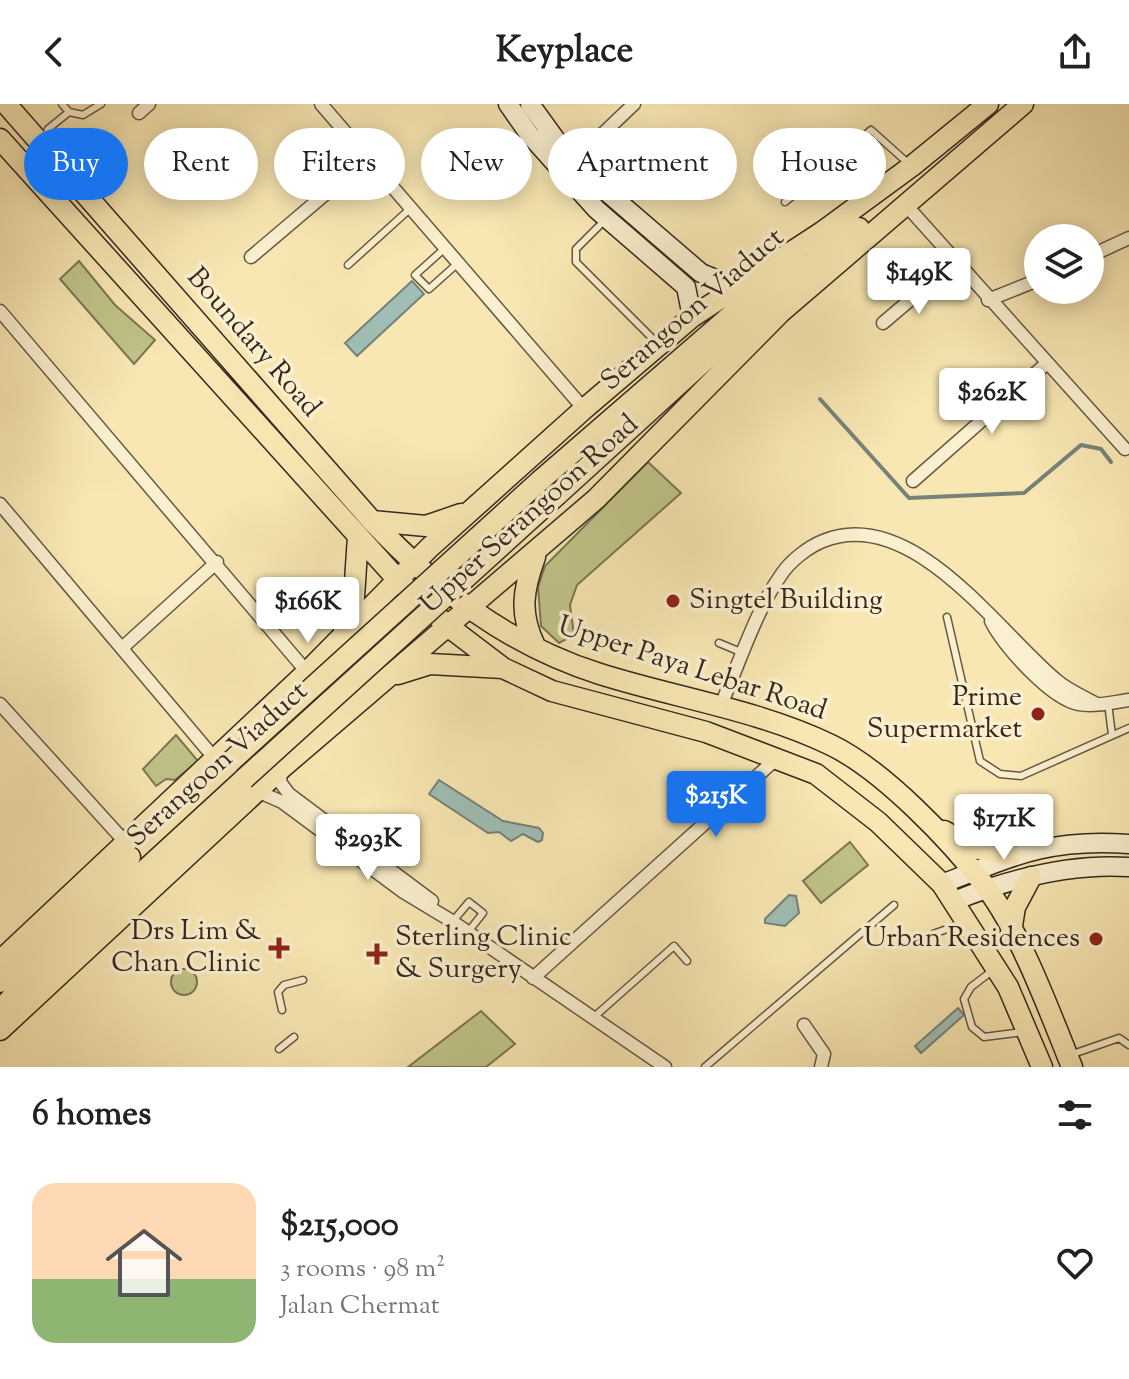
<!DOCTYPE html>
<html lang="en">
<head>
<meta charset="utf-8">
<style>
	:root { --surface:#fff; --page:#f2f2f2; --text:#222; --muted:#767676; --accent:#1a73e8 }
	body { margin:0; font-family:"Sorts Mill Goudy",serif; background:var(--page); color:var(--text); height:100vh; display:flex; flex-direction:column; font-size:30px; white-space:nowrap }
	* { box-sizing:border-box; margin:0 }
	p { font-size:26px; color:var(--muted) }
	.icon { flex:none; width:44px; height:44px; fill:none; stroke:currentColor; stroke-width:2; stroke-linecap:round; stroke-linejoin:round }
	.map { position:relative; height:963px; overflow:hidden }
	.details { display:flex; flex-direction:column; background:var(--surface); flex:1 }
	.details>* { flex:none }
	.guide { position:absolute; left:24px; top:24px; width:1082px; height:72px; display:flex; gap:16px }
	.buttons { position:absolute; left:1024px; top:120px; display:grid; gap:16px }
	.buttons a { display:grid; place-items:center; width:80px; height:80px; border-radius:50%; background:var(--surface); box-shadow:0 4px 20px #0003; font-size:40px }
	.price { position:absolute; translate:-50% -68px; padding:0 18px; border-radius:8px; background:#fff; color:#222; font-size:26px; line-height:52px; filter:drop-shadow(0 2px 4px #0008) }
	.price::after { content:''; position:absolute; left:50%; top:48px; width:24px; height:18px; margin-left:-12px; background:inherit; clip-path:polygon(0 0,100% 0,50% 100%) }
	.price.selected { background:var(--accent); color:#fff }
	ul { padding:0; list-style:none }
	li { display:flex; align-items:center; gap:24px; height:200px; padding:0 32px }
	li span { display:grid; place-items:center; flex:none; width:224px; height:160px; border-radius:24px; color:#555 }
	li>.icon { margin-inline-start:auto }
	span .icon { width:96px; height:96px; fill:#fffc; stroke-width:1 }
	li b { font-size:34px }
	h2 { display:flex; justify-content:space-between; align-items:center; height:96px; padding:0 32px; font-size:34px }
	.chip { padding:0 28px; border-radius:36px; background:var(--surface); box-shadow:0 4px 20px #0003; font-size:28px; line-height:72px }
	.chip.selected { background:var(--accent); color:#fff }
	header { display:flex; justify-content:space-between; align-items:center; height:104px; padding:0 32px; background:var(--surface); font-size:36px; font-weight:700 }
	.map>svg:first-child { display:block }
	.green { fill:#c0c48a; stroke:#7a7654; stroke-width:2 }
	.water { fill:#a0beb5; stroke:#758279; stroke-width:2 }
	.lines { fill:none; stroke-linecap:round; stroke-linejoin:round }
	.stream { stroke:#758279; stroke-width:4 }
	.service-casing { stroke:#665843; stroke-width:9 }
	.minor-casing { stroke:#665843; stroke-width:15 }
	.secondary-casing { stroke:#35291e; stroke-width:21 }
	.primary-casing { stroke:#35291e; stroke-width:23 }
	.service { stroke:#faefce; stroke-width:6 }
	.minor { stroke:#faefce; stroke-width:12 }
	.secondary { stroke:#faefce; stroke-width:18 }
	.primary { stroke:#f8e7b3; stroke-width:20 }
	.primary-bridge-casing { stroke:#35291e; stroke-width:23; stroke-linecap:butt }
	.primary-bridge { stroke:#f8e7b3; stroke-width:20 }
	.poi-dot { fill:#8f2418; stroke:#faefce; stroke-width:3 }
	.labels { text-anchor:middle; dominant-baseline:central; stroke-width:7; stroke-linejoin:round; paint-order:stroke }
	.street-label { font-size:28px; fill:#35291e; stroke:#faefce }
	.poi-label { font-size:28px; fill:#35291e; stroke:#faefce; text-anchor:end }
</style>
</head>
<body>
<header><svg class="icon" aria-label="back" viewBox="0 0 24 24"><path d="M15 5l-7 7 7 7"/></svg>Keyplace<svg class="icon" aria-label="share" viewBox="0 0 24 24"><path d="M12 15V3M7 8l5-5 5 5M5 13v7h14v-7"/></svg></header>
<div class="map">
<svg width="1129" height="963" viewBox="0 0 1129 963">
	<rect width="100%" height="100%" fill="#f8e7b3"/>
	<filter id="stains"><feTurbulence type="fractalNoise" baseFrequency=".0025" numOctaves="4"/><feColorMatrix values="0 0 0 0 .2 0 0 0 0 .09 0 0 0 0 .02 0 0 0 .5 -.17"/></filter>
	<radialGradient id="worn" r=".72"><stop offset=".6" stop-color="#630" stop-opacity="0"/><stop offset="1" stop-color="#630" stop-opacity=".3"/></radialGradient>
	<path class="green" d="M79 157 115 201 155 236 134 260 60 175Z
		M648 358 681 389 577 481 570 501 574 531 559 539 541 522 538 483 545 462Z
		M176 631 198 657 175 676 166 675 156 682 143 665Z
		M850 738 868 761 821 799 803 777Z
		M171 878a13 13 0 1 1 26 0a13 13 0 1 1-26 0Z
		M481 907 515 940 486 963H408Z"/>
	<path class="water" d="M412 177 424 190 357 252 345 239Z
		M439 676 503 717 539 724 543 729 542 736 538 738 523 730 511 737 499 728 488 729 429 690Z
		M789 791 796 792 799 809 785 822 765 819V815Z
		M958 904 964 911 921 949 915 942Z"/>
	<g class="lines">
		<path class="stream" d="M820 295 909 394 1024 389 1081 341 1101 345 1111 358"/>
		<defs>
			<path id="service" d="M62 0 69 8 83 11 101 0
				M44 38 48 25 69 8
				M886 77 849 45 871 26 909 60
				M785 98 827 64 832 65 862 94
				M604 117 576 145V158L658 240
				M444 145 415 171 429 185 457 160
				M348 161 412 103
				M947 513 980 657 1000 670 1021 672 1129 624
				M719 539 743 549
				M1108 599 1112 631
				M453 817 469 798 483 809 468 828
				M933 830 961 820
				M992 867 971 883 964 895 972 923 984 933 1023 928
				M282 906 278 888 284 881 303 876
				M594 913 674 842 687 857
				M279 945 294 933
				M1070 951 1119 934 1129 941
				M705 963 894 801"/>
			<path id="minor" d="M321 0 584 305
				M139 9 149 0
				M570 61 634 0
				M905 100 1125 345
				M1090 152 1129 134
				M251 153 369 53
				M988 196 1038 176
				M0 207 307 568
				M883 219 957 156
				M913 377 1046 260
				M0 400 215 655
				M991 517C1002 541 1052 596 1079 600 1095 603 1114 598 1129 596
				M122 544 217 458
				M0 600 126 739
				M720 603C738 563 756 506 781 471 790 457 808 443 823 437 911 401 996 525 1055 575 1067 586 1082 592 1097 600
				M281 667 280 678 289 690 432 797
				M257 687 282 698 402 787 450 816 665 963
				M533 874 776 655
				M804 921 824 950 821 963"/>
			<path id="secondary" d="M508 0 529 30 596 105 686 183 692 213
				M530 0 572 58 701 169 735 183
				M942 780C1013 752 1050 734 1129 740
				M954 797C1009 775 1070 759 1129 763"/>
			<path id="primary" d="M6 0 372 417C437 486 508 541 600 570 676 594 759 606 831 641 883 666 951 737 986 783 1021 829 1050 909 1072 963
				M0 35 398 476 449 523 503 564 552 587 706 628 816 670 878 718 942 780 1008 883 1042 963
				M542 375 796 155
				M557 391 816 155 859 124
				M372 417 426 422 461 410
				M344 526 354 493 358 432
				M535 542C519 509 523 486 535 453
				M398 570 430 560 503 564
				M944 727 973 744 1011 751
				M1011 828 1015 803 1031 773
				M0 857 307 568 429 444 584 305 692 213 822 128 912 62 988 0
				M0 878 130 753
				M0 906 49 854 244 675
				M0 926 283 663 596 395 781 208 1023 0"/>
		</defs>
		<use href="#service" class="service-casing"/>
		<use href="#minor" class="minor-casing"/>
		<use href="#secondary" class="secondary-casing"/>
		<use href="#primary" class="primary-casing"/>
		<use href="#service" class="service"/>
		<use href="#minor" class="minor"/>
		<use href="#secondary" class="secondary"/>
		<use href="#primary" class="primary"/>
		<defs>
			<path id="primary-bridge" d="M229 659 542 375
				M244 675 557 391"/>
		</defs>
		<use href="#primary-bridge" class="primary-bridge-casing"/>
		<use href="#primary-bridge" class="primary-bridge"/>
	</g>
	<g class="poi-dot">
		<circle cx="673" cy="497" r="8"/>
		<circle cx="1038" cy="610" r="8"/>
		<circle cx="1096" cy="835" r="8"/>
		<path d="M275 832h8v8h8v8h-8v8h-8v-8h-8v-8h8z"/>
		<path d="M373 838h8v8h8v8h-8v8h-8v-8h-8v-8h8z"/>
	</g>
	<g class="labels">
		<g class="street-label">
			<text transform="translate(693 206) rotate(-41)">Serangoon Viaduct</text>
			<text transform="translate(253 239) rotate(49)">Boundary Road</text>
			<text transform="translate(530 411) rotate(-42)">Upper Serangoon Road</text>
			<text transform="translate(692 565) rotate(18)">Upper Paya Lebar Road</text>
			<text transform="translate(218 661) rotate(-42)">Serangoon Viaduct</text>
		</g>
		<g class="poi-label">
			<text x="689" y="497" text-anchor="start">Singtel Building</text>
			<text x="1022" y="594">Prime<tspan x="1022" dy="32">Supermarket</tspan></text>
			<text x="261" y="828">Drs Lim &amp;<tspan x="261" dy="32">Chan Clinic</tspan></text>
			<text x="395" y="834" text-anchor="start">Sterling Clinic<tspan x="395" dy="32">&amp; Surgery</tspan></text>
			<text x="1080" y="835">Urban Residences</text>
		</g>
	</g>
	<rect width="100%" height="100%" filter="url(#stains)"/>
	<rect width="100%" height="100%" fill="url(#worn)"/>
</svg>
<div class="buttons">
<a><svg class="icon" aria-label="layers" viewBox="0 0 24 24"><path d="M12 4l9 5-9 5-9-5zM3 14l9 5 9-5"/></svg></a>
</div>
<b class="price" style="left:919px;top:212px">$149K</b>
<b class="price" style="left:992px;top:332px">$262K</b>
<b class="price" style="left:308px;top:541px">$166K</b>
<b class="price selected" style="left:716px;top:735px">$215K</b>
<b class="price" style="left:1004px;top:758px">$171K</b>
<b class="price" style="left:368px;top:778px">$293K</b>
<div class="guide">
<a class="chip selected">Buy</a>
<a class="chip">Rent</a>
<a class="chip">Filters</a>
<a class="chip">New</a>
<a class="chip">Apartment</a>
<a class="chip">House</a>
</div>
</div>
<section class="details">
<h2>6 homes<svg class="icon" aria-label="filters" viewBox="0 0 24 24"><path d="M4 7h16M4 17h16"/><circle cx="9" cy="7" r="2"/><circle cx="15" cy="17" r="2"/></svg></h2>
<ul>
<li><span style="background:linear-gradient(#ffd9b3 60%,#8fb573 0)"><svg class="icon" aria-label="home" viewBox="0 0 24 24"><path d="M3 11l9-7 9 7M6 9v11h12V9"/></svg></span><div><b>$215,000</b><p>3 rooms · 98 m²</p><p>Jalan Chermat</p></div><svg class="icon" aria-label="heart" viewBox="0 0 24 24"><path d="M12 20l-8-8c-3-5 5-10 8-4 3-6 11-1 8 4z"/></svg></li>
</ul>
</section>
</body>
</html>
